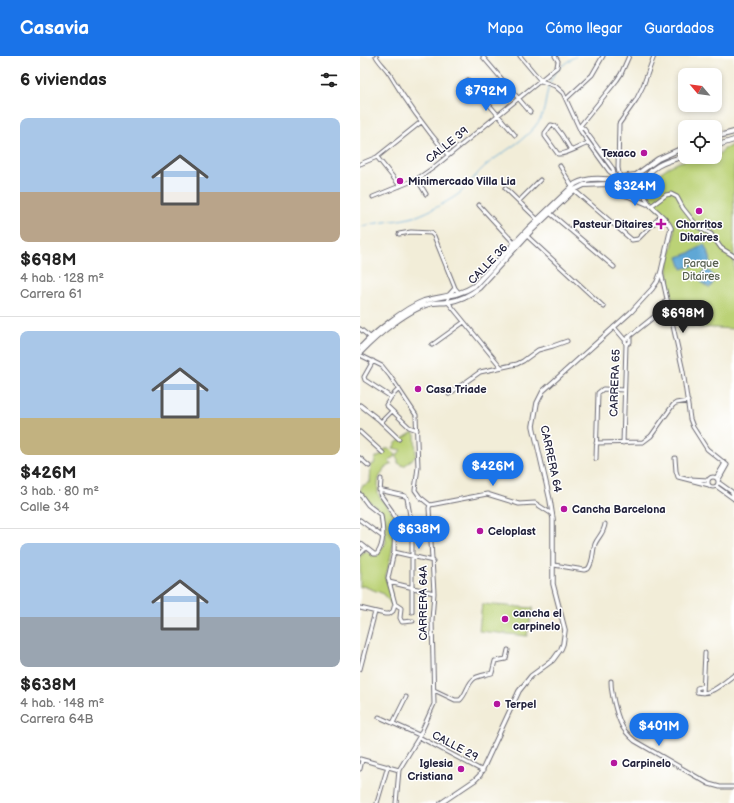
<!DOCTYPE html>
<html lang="es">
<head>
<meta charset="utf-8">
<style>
	:root { --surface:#fff; --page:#f6f6f6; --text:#222; --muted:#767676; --line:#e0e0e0; --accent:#1a73e8 }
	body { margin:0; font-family:"Balsamiq Sans",sans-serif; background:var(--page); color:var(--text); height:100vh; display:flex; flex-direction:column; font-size:15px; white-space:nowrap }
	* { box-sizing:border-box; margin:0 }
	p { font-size:13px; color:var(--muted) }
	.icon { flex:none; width:22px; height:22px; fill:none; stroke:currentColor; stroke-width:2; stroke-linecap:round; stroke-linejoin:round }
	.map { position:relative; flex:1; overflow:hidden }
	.details { display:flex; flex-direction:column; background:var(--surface); width:360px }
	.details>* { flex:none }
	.needle { width:26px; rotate:299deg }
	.controls { position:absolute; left:318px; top:12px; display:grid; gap:8px }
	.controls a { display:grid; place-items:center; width:44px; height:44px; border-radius:8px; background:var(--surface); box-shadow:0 2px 6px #0003; font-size:20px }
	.price { position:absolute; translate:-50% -34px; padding:0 9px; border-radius:14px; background:var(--accent); color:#fff; font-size:13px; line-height:26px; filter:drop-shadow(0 1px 2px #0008) }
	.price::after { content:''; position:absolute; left:50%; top:24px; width:12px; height:9px; margin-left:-6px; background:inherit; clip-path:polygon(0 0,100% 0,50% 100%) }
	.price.current { background:#222; color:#fff }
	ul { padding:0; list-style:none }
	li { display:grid; align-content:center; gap:8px; height:212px; padding:0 20px }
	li+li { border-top:1px solid var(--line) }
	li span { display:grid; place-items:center; height:124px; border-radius:8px; color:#555 }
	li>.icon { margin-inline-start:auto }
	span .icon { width:72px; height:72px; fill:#fffc; stroke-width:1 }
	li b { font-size:17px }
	h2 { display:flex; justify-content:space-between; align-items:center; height:48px; padding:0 20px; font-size:17px }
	header { display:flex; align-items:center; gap:24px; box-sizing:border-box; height:56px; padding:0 20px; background:var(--accent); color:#fff }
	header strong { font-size:19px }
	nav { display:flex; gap:22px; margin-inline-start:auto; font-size:14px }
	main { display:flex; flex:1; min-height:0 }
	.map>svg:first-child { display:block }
	.green { fill:#bbd276; stroke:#6e7a58 }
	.water { fill:#5ea7d5; stroke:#406488 }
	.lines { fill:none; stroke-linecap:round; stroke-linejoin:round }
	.stream { stroke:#5ea7d5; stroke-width:1 }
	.minor-casing { stroke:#6b6972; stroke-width:5 }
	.tertiary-casing { stroke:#6b6972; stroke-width:5.5 }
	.secondary-casing { stroke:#6b6972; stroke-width:6 }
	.minor { stroke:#fff; stroke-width:3 }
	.tertiary { stroke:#fff; stroke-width:3.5 }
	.secondary { stroke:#fff; stroke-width:4 }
	.poi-dot { fill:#b5179e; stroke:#fff; stroke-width:1.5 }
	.labels { text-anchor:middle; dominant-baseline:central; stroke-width:3; stroke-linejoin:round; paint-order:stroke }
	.street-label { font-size:11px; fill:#22223b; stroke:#fff }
	.poi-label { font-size:11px; font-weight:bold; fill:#22223b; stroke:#fff; text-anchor:start }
	.park-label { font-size:11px; fill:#586050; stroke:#fff }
</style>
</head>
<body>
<header>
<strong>Casavia</strong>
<nav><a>Mapa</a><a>Cómo llegar</a><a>Guardados</a></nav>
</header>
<main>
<section class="details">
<h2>6 viviendas<svg class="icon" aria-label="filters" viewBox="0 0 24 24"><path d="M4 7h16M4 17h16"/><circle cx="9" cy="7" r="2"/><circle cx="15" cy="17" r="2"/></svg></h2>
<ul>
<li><span style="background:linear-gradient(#a9c7e8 60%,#b9a48a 0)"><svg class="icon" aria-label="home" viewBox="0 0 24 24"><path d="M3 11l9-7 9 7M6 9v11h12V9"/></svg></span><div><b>$698M</b><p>4 hab. · 128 m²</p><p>Carrera 61</p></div></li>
<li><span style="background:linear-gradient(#a9c7e8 70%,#c2b280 0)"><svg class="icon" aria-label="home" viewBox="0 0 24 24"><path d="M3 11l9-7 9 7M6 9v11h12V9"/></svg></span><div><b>$426M</b><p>3 hab. · 80 m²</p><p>Calle 34</p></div></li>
<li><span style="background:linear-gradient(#a9c7e8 60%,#9aa5b1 0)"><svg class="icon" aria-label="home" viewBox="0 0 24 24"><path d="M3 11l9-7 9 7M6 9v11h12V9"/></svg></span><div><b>$638M</b><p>4 hab. · 148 m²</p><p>Carrera 64B</p></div></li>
</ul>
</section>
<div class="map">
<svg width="374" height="747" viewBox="0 0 374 747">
	<rect width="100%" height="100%" fill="#fff"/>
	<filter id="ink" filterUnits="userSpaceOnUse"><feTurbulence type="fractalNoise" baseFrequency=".025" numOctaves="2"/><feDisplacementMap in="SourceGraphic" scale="8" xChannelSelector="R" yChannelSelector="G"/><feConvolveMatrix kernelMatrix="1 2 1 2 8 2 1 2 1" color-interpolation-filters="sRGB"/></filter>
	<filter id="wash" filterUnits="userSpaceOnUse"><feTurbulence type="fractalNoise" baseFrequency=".012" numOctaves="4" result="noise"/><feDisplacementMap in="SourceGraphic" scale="16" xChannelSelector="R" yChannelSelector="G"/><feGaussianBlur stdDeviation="0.9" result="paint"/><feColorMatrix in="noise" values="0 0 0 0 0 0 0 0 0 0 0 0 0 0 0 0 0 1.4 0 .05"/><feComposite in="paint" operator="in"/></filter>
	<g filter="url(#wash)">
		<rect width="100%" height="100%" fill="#f2edd8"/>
		<path class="green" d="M374 88V273L320 270C315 251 307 230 308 210 309 197 316 185 314 171 312 160 296 155 291 144 289 139 290 134 292 129 297 112 321 105 337 101 342 100 349 101 355 101V96L357 100 363 94Z
			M53 376 55 379 56 400 44 410 38 407V403L36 401 41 394 33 392 36 387Z
			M25 393H30L36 399 34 401 30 403 29 405 31 407V409L24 412C23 416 20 419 19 423 18 425 18 434 18 437 19 443 31 452 34 460 37 469 30 512 25 521L31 537 32 549 24 538 3 530 0 531V499L4 495 14 499H17L26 486 22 459 15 450 5 443 0 435 2 430 11 426H10L11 409 14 408 16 401H19Z
			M122 548 173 552 167 580 119 575Z"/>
		<path class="water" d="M344 188 350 201 351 210 336 209 322 213 318 201 332 196Z
			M344 215H349L354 220V225L350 232C345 229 339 227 340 220Z"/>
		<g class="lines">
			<path class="stream" d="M190 27C194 14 205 7 216 0
				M0 171C18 165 38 166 57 160 68 156 94 143 102 135 110 127 117 117 125 110 143 95 166 85 179 65 186 55 185 41 189 30"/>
		</g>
	</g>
	<g filter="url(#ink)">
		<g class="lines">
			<defs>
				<path id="minor" d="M16 0C19 6 25 11 29 17 46 46 66 73 88 99
					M160 0 181 25 195 30 203 37 221 76 249 115 259 123
					M123 1 170 56
					M108 24 155 79
					M206 43 232 19 243 0
					M220 70 257 24 261 18 269 0
					M220 70 224 73 253 113 254 118
					M211 94 202 79 195 70 191 69 185 77V80L198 98C206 99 220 90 228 87
					M17 101 40 130
					M0 108 17 101 61 66
					M200 110 212 130
					M260 122 258 112 259 68 276 44 283 30 294 0
					M57 123 66 138
					M145 132 177 163
					M214 134 272 184 278 183 301 160
					M13 141 57 123 73 112 197 11 198 5 195 0
					M159 145 180 124
					M119 149 154 187
					M291 150 306 139 311 138 317 141 323 152 338 171 351 178 361 192 374 200
					M190 157 254 211
					M39 178 51 176 71 177 74 180 95 232 99 237
					M167 180 244 251
					M301 216 323 315 330 363 333 371 347 393 367 409 358 425
					M95 232 88 240V246L141 311
					M254 271 265 284 266 289 263 387
					M0 273 10 281
					M265 284 295 260C300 254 302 248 307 243
					M72 289 104 266
					M266 289 270 286V281
					M0 299 22 310 30 320 56 359 58 411 55 434 60 441 70 449 69 452 74 537 72 564 74 648 59 681 39 714 36 747
					M13 305 4 321 5 324 31 341
					M39 333 31 341 26 349 49 371 57 374
					M89 338 120 316 157 308 163 305 178 294 193 290 207 285
					M0 349 18 363 39 383
					M21 366 32 355
					M0 376 23 397
					M236 387 283 386 291 380 313 349 316 347 328 345
					M0 402 9 410
					M315 402 316 415 318 421 349 429
					M236 403 238 337 243 333 264 334
					M348 426a5 5 0 1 1 10 0a5 5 0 1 1-10 0Z
					M356 422 365 407
					M330 423 348 424
					M358 426 372 436 374 443
					M356 430 374 443
					M19 434 45 440 47 442 52 471V556
					M0 438 8 449 21 459C23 472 25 487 17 498H14L0 487
					M70 449 127 438 159 448 175 447 192 458
					M0 464 23 481
					M34 496 73 505
					M0 498 6 492
					M194 509 224 514 228 513C234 505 232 497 235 488 238 481 244 477 245 468
					M29 526 74 537
					M35 548 41 552 40 562 42 566 53 565
					M0 552 25 558H29L33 555 35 548 28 522 34 496 35 461 32 455 20 438 21 423
					M0 613 15 556
					M251 625C251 637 256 657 261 668 264 675 269 680 275 685L349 728 360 731H374
					M343 630 337 632V636C351 640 363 627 374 619
					M74 634 95 644H100C107 638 107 627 115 622 120 619 126 619 132 617L135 605 146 603 148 594
					M343 637 345 597
					M19 661 59 679
					M33 667 46 641
					M59 681 123 715
					M0 703 39 714
					M0 713 2 704
					M17 747 28 710"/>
				<path id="tertiary" d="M268 140 287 148
					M81 747 115 724 120 719 159 635 171 620 193 604 201 593 203 588 205 574 193 528V463L190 444 173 370 177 347 183 335 271 256 292 233 297 226 301 216 311 172C304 155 284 153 283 131"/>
				<path id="secondary" d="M355 81 374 76
					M355 90 374 84
					M276 119 280 122 283 128C281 140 268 143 259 136L256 129 260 122 268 120Z
					M276 119 298 103 325 91
					M283 128C289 109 308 105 325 100
					M0 292C14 277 45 252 64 245 81 240 99 240 114 230L168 173 215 128C227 121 244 122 258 125
					M0 297C16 280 50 251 73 247 78 246 83 247 88 246 100 244 110 239 119 232L170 176 214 134 224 129 247 128 259 136"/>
			</defs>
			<use href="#minor" class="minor-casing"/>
			<use href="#tertiary" class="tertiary-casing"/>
			<use href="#secondary" class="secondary-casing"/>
			<use href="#minor" class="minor"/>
			<use href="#tertiary" class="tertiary"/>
			<use href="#secondary" class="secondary"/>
		</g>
	</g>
	<g class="poi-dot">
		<circle cx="284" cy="97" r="4"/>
		<circle cx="40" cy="125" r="4"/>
		<circle cx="339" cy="155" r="4"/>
		<path d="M299 162h4v4h4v4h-4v4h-4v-4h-4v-4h4z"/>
		<circle cx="58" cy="333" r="4"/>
		<circle cx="204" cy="453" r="4"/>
		<circle cx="120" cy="475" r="4"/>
		<circle cx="145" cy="563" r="4"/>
		<circle cx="137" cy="648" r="4"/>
		<circle cx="254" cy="707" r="4"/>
		<circle cx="101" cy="713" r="4"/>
	</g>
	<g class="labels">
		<g class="street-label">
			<text transform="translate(87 89) rotate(-39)">CALLE 39</text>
			<text transform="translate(128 208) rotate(-46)">CALLE 36</text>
			<text transform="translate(255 327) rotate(-88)">CARRERA 65</text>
			<text transform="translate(191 403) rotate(78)">CARRERA 64</text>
			<text transform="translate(63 547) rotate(-90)">CARRERA 64A</text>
			<text transform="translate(95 690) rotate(28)">CALLE 29</text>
		</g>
		<g class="poi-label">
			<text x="276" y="97" text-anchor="end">Texaco</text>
			<text x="48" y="125">Minimercado Villa Lia</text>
			<text x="293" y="168" text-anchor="end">Pasteur Ditaires</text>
			<text x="339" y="168" text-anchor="middle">Chorritos<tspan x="339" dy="13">Ditaires</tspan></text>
			<text x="66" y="333">Casa Triade</text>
			<text x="212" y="453">Cancha Barcelona</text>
			<text x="128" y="475">Celoplast</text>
			<text x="153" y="557">cancha el<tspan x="153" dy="13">carpinelo</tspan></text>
			<text x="145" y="648">Terpel</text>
			<text x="93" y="707" text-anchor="end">Iglesia<tspan x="93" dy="13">Cristiana</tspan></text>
			<text x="262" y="707">Carpinelo</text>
		</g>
		<g class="park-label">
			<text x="341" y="207">Parque<tspan x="341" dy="13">Ditaires</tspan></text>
		</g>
	</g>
</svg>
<div class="controls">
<a><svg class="needle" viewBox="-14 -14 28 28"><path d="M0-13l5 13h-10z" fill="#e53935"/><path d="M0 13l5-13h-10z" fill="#767676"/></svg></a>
<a><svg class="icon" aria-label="locate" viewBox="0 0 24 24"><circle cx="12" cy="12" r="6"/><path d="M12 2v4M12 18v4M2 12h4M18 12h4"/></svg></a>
</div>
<b class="price" style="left:126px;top:56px">$792M</b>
<b class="price" style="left:275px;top:151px">$324M</b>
<b class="price current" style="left:323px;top:278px">$698M</b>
<b class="price" style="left:133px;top:431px">$426M</b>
<b class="price" style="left:59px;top:494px">$638M</b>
<b class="price" style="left:299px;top:691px">$401M</b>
</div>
</main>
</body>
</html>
